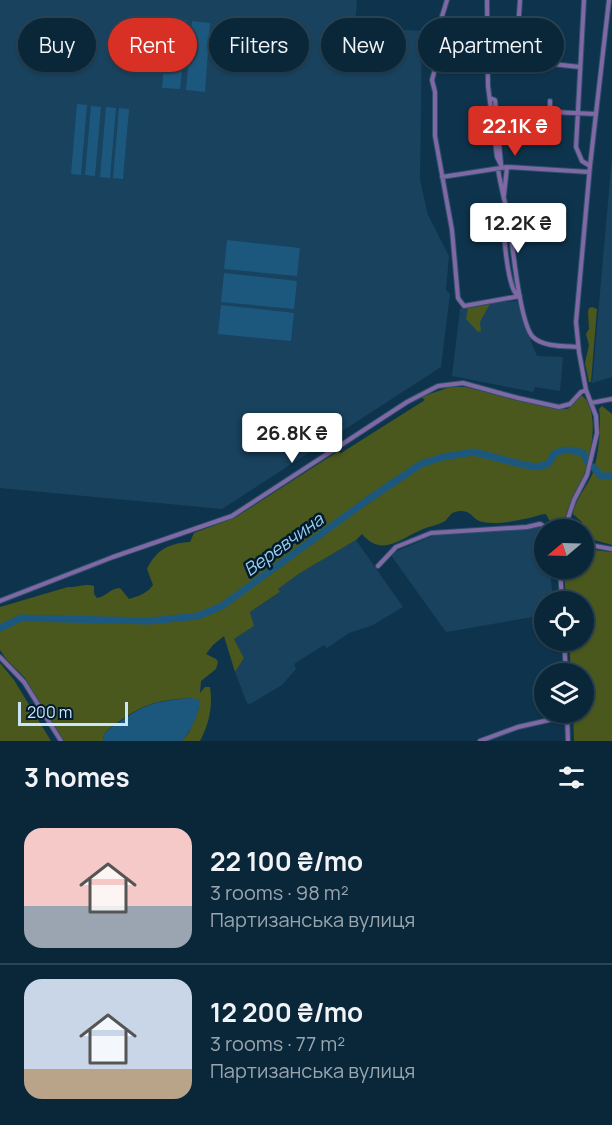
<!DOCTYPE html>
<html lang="en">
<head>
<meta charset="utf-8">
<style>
	:root { --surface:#0a273a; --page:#132f42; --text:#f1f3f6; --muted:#99a5af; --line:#2a4454; --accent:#d93025 }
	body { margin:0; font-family:Manrope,sans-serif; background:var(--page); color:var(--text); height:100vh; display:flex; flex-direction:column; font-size:22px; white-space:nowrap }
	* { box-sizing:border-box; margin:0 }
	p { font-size:20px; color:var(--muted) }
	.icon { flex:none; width:33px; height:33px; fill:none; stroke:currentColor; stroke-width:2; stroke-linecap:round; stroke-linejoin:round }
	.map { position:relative; height:741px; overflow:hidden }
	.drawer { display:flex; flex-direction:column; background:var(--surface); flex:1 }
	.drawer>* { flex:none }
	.guide { position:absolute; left:18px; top:18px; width:576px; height:54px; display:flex; gap:12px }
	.needle { width:39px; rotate:251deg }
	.controls { position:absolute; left:534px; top:519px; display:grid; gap:12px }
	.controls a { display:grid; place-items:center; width:60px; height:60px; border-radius:50%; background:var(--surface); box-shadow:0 2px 4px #0004,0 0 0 2px var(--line); font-size:30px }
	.scale { position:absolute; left:18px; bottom:15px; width:110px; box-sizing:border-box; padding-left:6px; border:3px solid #cae5fa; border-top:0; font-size:16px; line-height:21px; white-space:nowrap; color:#cae5fa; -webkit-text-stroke:4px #001b2e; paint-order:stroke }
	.price { position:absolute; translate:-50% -51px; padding:0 14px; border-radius:6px; background:#fff; color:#222; font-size:20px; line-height:39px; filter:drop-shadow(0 2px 3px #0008) }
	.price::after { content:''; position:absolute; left:50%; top:36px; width:18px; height:14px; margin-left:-9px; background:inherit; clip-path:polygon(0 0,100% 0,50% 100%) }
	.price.active { background:var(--accent); color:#fff }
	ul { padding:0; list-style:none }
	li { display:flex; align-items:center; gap:18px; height:150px; padding:0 24px }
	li+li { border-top:2px solid var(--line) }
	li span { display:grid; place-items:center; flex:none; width:168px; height:120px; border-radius:18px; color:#555 }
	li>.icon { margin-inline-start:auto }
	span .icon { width:72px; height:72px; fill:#fffc; stroke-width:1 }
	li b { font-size:26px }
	h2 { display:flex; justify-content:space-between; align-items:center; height:72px; padding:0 24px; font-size:26px }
	.pill { padding:0 21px; border-radius:27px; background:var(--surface); box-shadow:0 2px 4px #0004,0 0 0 2px var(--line); font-size:21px; line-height:54px }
	.pill.active { background:var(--accent); color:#fff }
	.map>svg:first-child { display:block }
	.built { fill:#18425e }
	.green { fill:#4a581d }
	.water { fill:#1c587e }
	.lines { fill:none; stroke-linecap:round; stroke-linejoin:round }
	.river { stroke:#1c587e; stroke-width:7 }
	.minor-casing { stroke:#2c5069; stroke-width:6 }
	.minor { stroke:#7f68a3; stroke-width:4 }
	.labels { text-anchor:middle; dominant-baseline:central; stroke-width:5; stroke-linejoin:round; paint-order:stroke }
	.water-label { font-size:18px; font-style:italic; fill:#9dccef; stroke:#001b2e }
</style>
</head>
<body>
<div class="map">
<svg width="612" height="741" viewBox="0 0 612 741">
	<rect width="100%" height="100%" fill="#0e344d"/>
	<path class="built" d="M0 0H357L355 27 422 31 420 180 428 215 449 256 446 290 450 294 441 367 222 509 0 488Z
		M612 157V377L592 383Z
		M517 301 525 327 537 356 563 357 560 391 535 387 533 392 452 376 460 309 493 302Z
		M544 527 546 529 544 530V568L550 569 553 601 544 602V615L446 632 390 554 435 535Z
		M356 540 403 607 373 625 349 633 327 648 324 645 294 664 296 669 282 685 250 704 247 703 235 672 244 658 234 639 254 626 250 612 279 593 278 589 300 573Z"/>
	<path class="green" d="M490 304 480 322 481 331 478 332 466 319 468 308Z
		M592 307 597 309 591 382H589L585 363 589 345 586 334 589 329 588 311 589 308Z
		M450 387H465L559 409H568L581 395C602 408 590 462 582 480 580 486 576 491 573 497 568 507 566 518 561 528L554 529 546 514C540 514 535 517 529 518 515 521 497 525 483 522 472 521 472 507 455 512 449 514 449 518 445 521 439 525 430 526 423 529 401 538 382 558 362 534L356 540 300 573 278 589 280 592 250 612 254 626 234 639 244 658 235 672 224 636 213 645 206 654 216 659 218 662 216 669 201 681 200 693 205 687H210C213 706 209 724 200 741H182L189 732 199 708 192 698C158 700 145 703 117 723 110 728 103 732 103 741H64L33 695 25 678 7 660 0 650V607L68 587C77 588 85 583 94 586V594L97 598C106 597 110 588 120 588L129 599C138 596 147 594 153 585L147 569C156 550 169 543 190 542L194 533 236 517 337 452 341 453 425 400 421 397Z
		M602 406 612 414V545L584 537V530L579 529 582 522 573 514C575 500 586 488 592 475 598 459 602 426 599 409Z
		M584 549 612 552V741H574L573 713 584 712V674L571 673 569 641 584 640V602L566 601 564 569 584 568Z
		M0 663 14 680 51 741H0Z"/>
	<path class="water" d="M168 18 187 20 180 89 162 88Z
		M192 21 210 23 205 92 186 90Z
		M77 104 87 105 81 175 71 174Z
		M91 106 101 107 95 176 85 175Z
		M106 107 116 108 110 178 100 177Z
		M119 108 129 109 123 179 113 178Z
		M227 240 300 248 297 276 224 269Z
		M224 273 297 281 294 309 221 302Z
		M221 305 294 313 291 341 218 334Z
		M192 698 200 700C199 715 191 730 182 741H103C103 732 110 728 117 724 146 703 156 701 192 698Z"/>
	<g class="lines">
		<path class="river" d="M570 450 583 453 588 463
			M593 467 601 476H612
			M0 628 21 618 150 621 198 616 222 606 369 499 421 464 443 457 474 452 520 464 537 467 548 464 555 453 565 450"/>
		<defs>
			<path id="minor" d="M447 0 440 23 434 33 435 69 432 80 435 92V136L452 230 458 298 464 306 520 296
				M487 0 488 86 497 157 501 165
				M584 0 576 147 582 161 590 166
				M435 58 516 60 580 67
				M516 60 520 0
				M490 98 495 100 501 164
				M550 101V109L553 112 596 114
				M498 169C501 189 507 208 510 228 513 249 520 324 533 337 543 347 565 346 578 347
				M442 177 507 167 589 172
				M504 195 507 167
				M506 216C501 227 508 287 517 295
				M591 403 612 399
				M564 530 574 500 587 475 597 433 596 416 586 390 579 352 576 322 590 166 609 0
				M584 544 612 549
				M378 566 396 547 431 533 527 527 540 524 551 530
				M560 568 562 602
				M0 601 113 557 232 516 407 402 438 386 463 383 518 398 559 407 570 404 581 392 586 390
				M564 640 566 674
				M0 657 24 682 61 741
				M567 712 568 741
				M480 741 518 727 567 716"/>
		</defs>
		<use href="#minor" class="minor-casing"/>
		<use href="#minor" class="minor"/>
	</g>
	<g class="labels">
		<g class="water-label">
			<text transform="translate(283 544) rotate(-36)">Веревчина</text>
		</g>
	</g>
</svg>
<div class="controls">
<a><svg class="needle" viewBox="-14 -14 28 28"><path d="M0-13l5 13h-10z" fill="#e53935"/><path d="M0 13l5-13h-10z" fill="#99a5af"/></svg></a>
<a><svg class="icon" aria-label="locate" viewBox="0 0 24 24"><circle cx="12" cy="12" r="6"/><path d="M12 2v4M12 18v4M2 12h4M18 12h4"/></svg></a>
<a><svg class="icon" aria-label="layers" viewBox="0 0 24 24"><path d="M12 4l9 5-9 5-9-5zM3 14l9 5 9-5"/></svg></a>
</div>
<div class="scale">200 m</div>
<b class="price active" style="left:515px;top:157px">22.1K ₴</b>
<b class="price" style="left:518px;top:254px">12.2K ₴</b>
<b class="price" style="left:292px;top:464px">26.8K ₴</b>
<div class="guide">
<a class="pill">Buy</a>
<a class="pill active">Rent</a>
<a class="pill">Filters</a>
<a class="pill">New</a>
<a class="pill">Apartment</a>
</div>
</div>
<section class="drawer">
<h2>3 homes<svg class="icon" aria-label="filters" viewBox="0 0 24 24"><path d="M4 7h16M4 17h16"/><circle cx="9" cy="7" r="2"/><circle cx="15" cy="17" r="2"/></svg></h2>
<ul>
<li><span style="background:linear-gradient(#f6c9c9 65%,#9aa5b1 0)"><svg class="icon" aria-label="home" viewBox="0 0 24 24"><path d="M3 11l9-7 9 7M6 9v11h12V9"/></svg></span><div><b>22 100 ₴/mo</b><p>3 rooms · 98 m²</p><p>Партизанська вулиця</p></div></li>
<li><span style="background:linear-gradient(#c9d6e8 75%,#b9a48a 0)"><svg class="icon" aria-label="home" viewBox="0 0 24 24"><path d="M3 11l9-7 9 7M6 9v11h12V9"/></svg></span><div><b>12 200 ₴/mo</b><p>3 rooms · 77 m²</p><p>Партизанська вулиця</p></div></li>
</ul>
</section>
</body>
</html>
